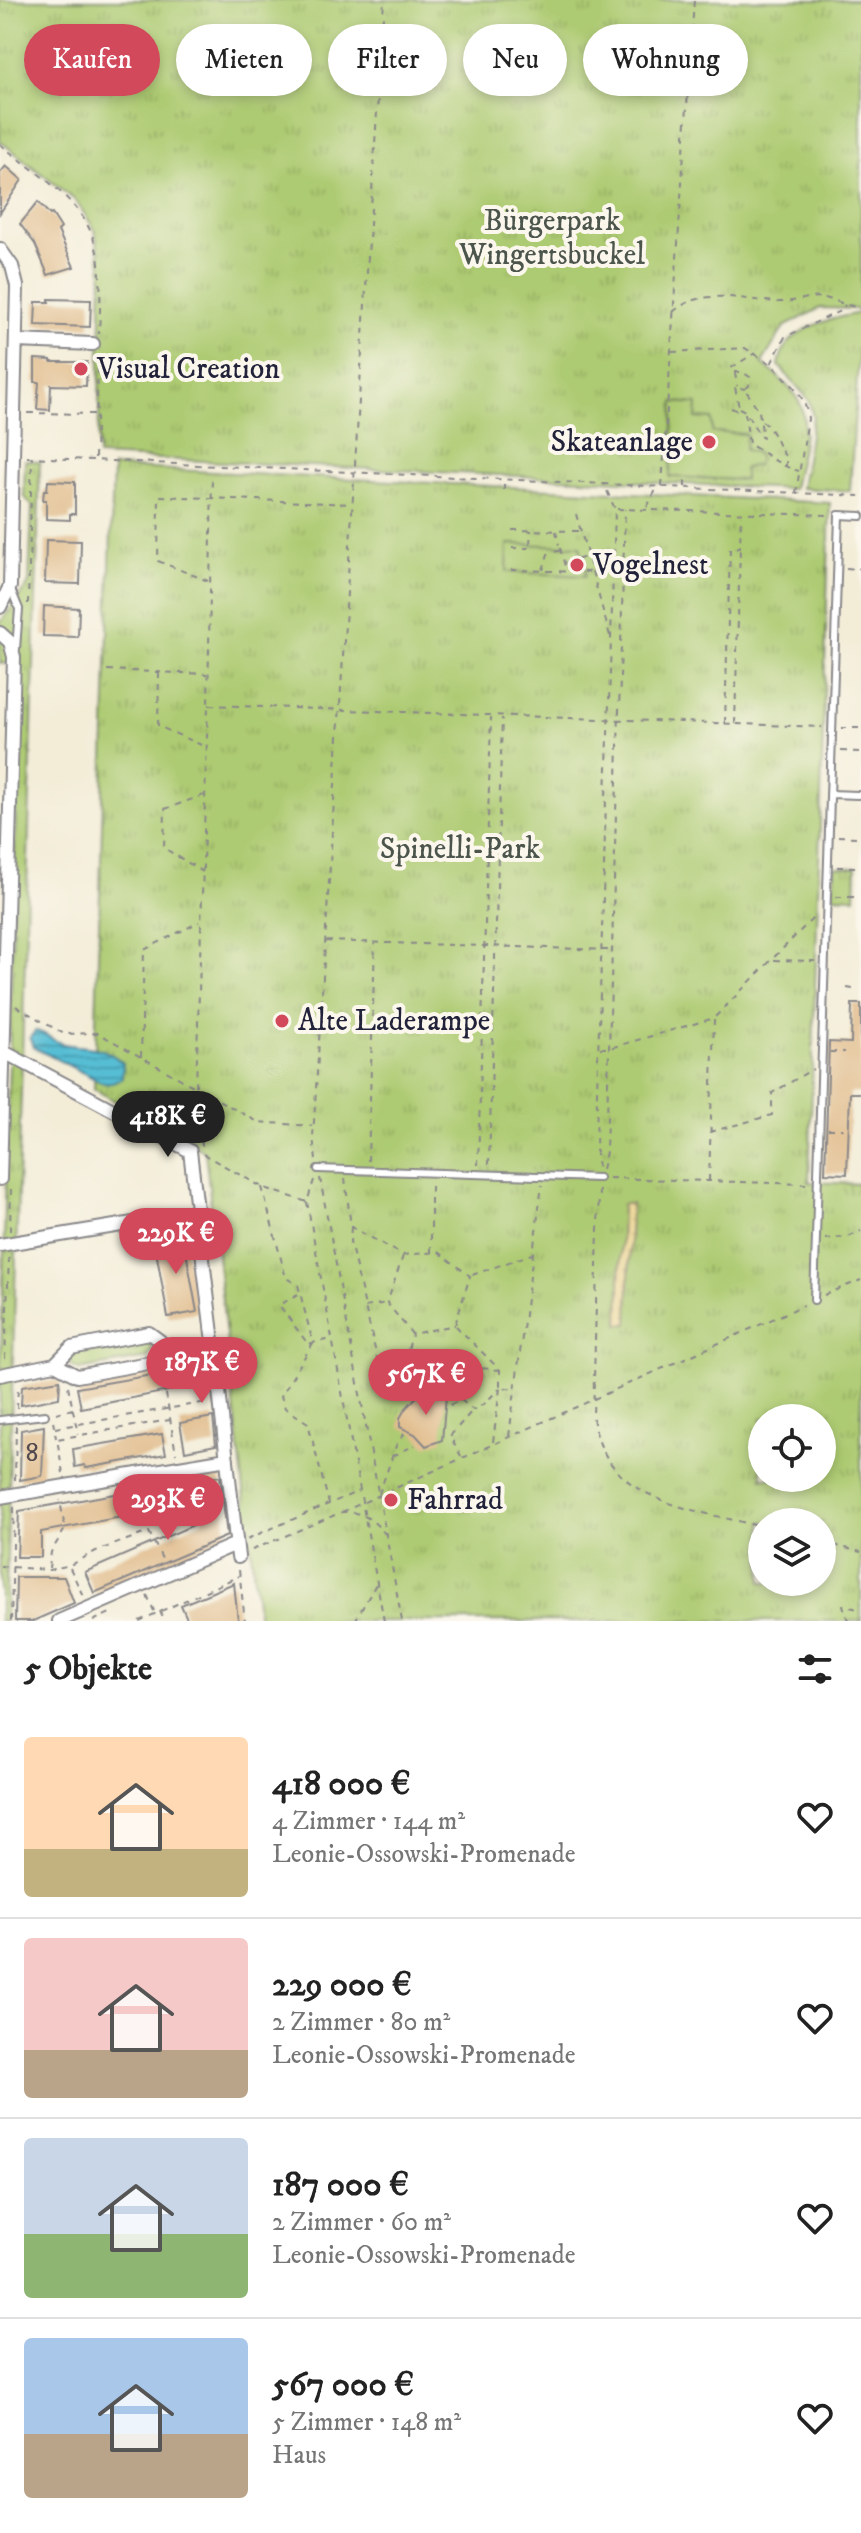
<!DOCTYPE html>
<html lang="de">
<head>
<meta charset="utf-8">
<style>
	:root { --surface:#fff; --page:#f6f6f6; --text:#222; --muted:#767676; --line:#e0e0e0; --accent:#d1495b }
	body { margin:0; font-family:"IM FELL DW Pica",serif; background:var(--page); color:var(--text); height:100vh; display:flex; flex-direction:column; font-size:30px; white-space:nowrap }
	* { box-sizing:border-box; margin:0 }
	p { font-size:26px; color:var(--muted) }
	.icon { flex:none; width:44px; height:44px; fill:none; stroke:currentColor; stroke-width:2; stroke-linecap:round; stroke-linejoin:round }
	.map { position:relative; height:1621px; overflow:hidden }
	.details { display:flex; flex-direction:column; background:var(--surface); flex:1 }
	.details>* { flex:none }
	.hud { position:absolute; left:24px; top:24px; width:814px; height:72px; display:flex; gap:16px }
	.fabs { position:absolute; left:748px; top:1404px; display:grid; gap:16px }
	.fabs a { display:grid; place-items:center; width:88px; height:88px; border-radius:50%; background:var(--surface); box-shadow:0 4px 12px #0003; font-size:40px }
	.price { position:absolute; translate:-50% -68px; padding:0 18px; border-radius:28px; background:var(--accent); color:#fff; font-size:26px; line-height:52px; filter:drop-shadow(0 2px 4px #0008) }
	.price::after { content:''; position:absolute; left:50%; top:48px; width:24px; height:18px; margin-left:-12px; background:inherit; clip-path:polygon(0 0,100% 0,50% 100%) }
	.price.active { background:#222; color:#fff }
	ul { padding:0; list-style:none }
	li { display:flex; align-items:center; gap:24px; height:200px; padding:0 24px }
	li+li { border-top:2px solid var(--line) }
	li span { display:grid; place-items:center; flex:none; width:224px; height:160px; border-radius:8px; color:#555 }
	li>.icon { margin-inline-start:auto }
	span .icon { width:96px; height:96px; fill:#fffc; stroke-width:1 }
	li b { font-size:34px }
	h2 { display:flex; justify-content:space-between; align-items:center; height:96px; padding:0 24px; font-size:34px }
	.chip { padding:0 28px; border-radius:36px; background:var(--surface); box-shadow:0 4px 12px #0003; font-size:28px; line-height:72px }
	.chip.active { background:var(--accent); color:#fff }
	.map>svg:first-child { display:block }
	.grass { fill:url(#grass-tufts); stroke:#687656; stroke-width:2; fill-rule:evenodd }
	.sand { fill:url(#sand-dots); stroke:#887e6c; stroke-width:2 }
	.garden { fill:#adcb72; stroke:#687656; stroke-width:2 }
	.water { fill:url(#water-rules); stroke:#3c7088; stroke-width:2 }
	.building { fill:#e1bd8e }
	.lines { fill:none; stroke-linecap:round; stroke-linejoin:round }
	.service-casing { stroke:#8a888a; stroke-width:10 }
	.minor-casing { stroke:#8a888a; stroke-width:16 }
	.path { stroke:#8a888a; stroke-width:2; stroke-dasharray:6 6; stroke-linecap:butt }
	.service { stroke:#fff; stroke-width:6 }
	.minor { stroke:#fff; stroke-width:12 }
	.poi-dot { fill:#d1495b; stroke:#fbf7ec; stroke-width:3 }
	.labels { text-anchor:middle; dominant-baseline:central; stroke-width:8; stroke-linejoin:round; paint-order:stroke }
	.number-label { font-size:26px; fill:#524950 }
	.park-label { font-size:30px; fill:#4c554c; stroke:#fbf7ec }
	.poi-label { font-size:30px; fill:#22223b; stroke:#fbf7ec; text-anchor:start }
</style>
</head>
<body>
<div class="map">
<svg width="861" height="1621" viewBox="0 0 861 1621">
	<defs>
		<pattern id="grass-tufts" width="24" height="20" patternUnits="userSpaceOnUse" patternTransform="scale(2)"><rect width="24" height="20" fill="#adcb72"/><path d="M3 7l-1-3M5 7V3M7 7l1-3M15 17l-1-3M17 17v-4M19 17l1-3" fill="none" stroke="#95ae64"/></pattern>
		<pattern id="sand-dots" width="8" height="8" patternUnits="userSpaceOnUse" patternTransform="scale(2)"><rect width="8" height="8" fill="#eeda9e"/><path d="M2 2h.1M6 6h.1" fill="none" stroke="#ccbb89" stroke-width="1.8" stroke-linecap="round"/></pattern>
		<pattern id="water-rules" width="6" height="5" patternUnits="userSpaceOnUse" patternTransform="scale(2)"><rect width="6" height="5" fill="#56bed4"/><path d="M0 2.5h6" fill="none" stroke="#479aad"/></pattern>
	</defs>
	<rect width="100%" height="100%" fill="#fbf7ec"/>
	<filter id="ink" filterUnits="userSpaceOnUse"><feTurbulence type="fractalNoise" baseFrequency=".0125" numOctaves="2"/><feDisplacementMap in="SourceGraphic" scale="16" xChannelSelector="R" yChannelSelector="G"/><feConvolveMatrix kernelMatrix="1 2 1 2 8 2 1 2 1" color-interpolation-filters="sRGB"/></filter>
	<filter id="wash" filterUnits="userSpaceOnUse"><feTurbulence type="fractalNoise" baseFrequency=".006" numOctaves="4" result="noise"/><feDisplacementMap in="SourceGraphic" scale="32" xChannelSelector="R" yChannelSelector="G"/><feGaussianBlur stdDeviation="1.8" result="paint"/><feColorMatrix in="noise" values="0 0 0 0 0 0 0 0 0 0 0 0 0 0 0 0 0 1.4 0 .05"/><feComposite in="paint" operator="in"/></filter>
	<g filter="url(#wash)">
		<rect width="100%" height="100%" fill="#f3edd8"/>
		<path class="grass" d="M0 0H861V314L850 491 801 488 813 417 809 400 779 366C782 329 829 319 859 313L856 309 820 308 784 327 762 363C776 375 794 389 801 406 810 430 797 465 793 489L98 456 102 270 95 230 76 201 0 141Z
			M25 460 40 462 5 1621H0V1390L20 664 0 663V623L29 583 32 506 24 496Z
			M113 467 830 503 809 1182 861 1184V1621H259L205 1152 94 1089ZM762 1418H822V1478H762ZM762 1522H822V1582H762Z
			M835 867H856L855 897 833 896Z
			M143 1339 147 1340 153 1349 147 1358 79 1370 71 1366 69 1359 73 1352Z"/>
		<path class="sand" d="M622 1204H631L628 1324H619Z"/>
		<path class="garden" d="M674 402 697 404 696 418 712 419V432L746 434 745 450 757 453 759 459 757 465 744 468V480L670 477Z
			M508 544 580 546 586 570 585 576 507 572Z"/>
		<path class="water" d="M35 1031C46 1032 53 1042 64 1044 89 1049 100 1043 123 1063L122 1078 108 1084 101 1082 33 1047 30 1038Z"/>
		<g id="blocks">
			<path class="building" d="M6 166 22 180 0 213V173Z
				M38 202 50 215 52 214 61 228 58 231 74 267 48 275 35 244 20 224Z
				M49 299 91 300 90 327 35 325 36 302H49Z
				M35 359 51 360V362H87L86 386 51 385 50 410 37 409 39 382H35Z
				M48 481 75 482V514H70V520L46 519V500H43L44 490H47Z
				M46 540 81 541 80 584 45 583Z
				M44 606 79 608 78 637 43 636Z
				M852 1004H861V1093H850L847 1174 825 1173 829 1042 851 1043Z
				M183 1235 197 1312 168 1317 154 1240Z
				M206 1355 209 1383 81 1408 77 1388 175 1371 173 1360Z
				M60 1380 59 1398 21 1405 22 1386Z
				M424 1389 446 1396 442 1440 426 1446 415 1434 400 1427V1418L405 1409Z
				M213 1417 216 1445 185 1451 180 1423Z
				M44 1426 42 1476 20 1480 21 1430Z
				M162 1434 166 1454 86 1468 85 1465 75 1467 73 1449Z
				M220 1476 227 1536 94 1593 85 1572 203 1521 198 1480Z
				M171 1484 175 1507 41 1532V1557H17L19 1511Z
				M16 1577H64L74 1603 33 1621H15Z
				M234 1583 238 1621H188L181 1605Z"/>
		</g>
	</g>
	<g filter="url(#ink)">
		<use href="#blocks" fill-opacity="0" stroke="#8a888a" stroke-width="2"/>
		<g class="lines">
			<defs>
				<path id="service" d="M10 587 19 609 16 649
					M830 794 858 795
					M318 1169 599 1178
					M814 1300 839 515 861 516
					M0 1420 45 1415"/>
				<path id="minor" d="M0 249 12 266 17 286 10 586 0 607
					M16 341 93 344
					M0 633 10 642 14 657 0 1179
					M4 1052 190 1151 212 1334
					M0 1245 200 1212
					M214 1347 238 1557
					M0 1375 55 1364 71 1348 149 1333 160 1341 161 1352 154 1362 77 1376 55 1364
					M0 1497 227 1459
					M59 1621 236 1544"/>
			</defs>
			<use href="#service" class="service-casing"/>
			<use href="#minor" class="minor-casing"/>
			<path class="path" d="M0 144C31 170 77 196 92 235 104 266 100 302 99 334
				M673 312C704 285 745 302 782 302 796 302 811 295 825 298 837 301 848 306 861 308
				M672 352 745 348 771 364
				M735 373 737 386
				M746 388 749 386 750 377 742 372H733L731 368 755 353
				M731 408 736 410 739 408 735 387 745 389
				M739 408 745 411 760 436 763 438 759 411 745 389
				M28 413 94 414
				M745 413 749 444C765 453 781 467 799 471
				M762 421C775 430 776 446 786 457V466
				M27 457 861 496
				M95 458 98 356
				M662 486 694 0
				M685 487V477
				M504 490V479
				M796 493 808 419C806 394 788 381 771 364L785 337 840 311 845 305
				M647 507 657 488
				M617 509 830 515
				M576 514 610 636
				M512 530 579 531
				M556 531 559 545
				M530 544 531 530
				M512 548H529
				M560 548 566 570
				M566 563 586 557
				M846 568 861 569
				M511 570 589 572
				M543 570 548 554 561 550
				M208 581 158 561 159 496 351 504
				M28 604 32 457
				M107 670 207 674
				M159 672 158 726 206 747
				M209 705 822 727
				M725 723 730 549 740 547 741 515
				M735 724 740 547
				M841 728H861
				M841 751 860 752
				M838 836 856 837
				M837 867H856
				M203 872 164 848 165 809 204 795
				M836 897H855
				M326 941 611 950
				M774 960 815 961
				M847 988 853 989
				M16 1006 64 1034 98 1033 258 1122 312 1126
				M600 1048H610L714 1018 815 916
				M830 1052H845
				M141 1057 144 950 199 922
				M828 1129H843
				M710 1132 772 1115V1093L813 1069
				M202 1146 196 1087 208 705 212 475
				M203 1154 262 1187 307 1202 315 1177
				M316 1160 313 1137 384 0
				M368 1161 375 943
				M489 1164 502 718
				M478 1165 491 717
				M598 1167 596 1153 597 1091 615 509 604 484
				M602 1169 606 1152 625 509
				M320 1178 402 1621
				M345 1178 351 1227 403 1255 439 1252 470 1276 455 1325
				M609 1178 806 1184
				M709 1181 714 1019
				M262 1187 286 1278 298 1285 313 1343 281 1396 285 1408 308 1423 329 1504
				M599 1190 593 1417C605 1504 692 1508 762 1527
				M307 1202 384 1621
				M351 1227 350 1242 377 1358 500 1370
				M10 1231 11 1186
				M825 1239 848 1237 861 1231
				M431 1252V1182
				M403 1256 387 1303 412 1334 455 1325
				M472 1275 532 1254
				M298 1295 279 1305 308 1344 331 1339
				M824 1295 861 1280
				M365 1307 386 1303
				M456 1326 500 1370V1387L514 1389
				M174 1344 199 1340
				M5 1359 9 1258
				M405 1360 412 1335
				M162 1370 176 1454
				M68 1386 78 1434
				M450 1405 461 1400 473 1410 484 1404 500 1388
				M17 1408 18 1386
				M56 1413 73 1409
				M53 1421 56 1438
				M55 1428 207 1402
				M509 1436 542 1185
				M493 1442 500 1388
				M393 1456 415 1445
				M461 1457 450 1436 472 1411
				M63 1473 57 1439 170 1420
				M15 1480 16 1426
				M379 1494 397 1443 405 1433
				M342 1512 804 1305
				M125 1516 127 1523
				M247 1539 359 1491
				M822 1542 861 1552
				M252 1550 342 1512C361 1511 373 1519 385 1534
				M0 1566 49 1570 70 1565 96 1551 149 1532 164 1563
				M49 1568 51 1552 65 1529 60 1500
				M70 1568 84 1598
				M239 1570 245 1621
				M147 1595 154 1611
				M160 1611 164 1621
				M11 1621 14 1506
				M93 1621 110 1613
				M139 1621 239 1576
				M355 1621 376 1584
				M848 1621 843 1605 861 1610"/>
			<use href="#service" class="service"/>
			<use href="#minor" class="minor"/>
		</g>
	</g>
	<g class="poi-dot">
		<circle cx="81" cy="369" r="8"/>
		<circle cx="709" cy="442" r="8"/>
		<circle cx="577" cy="565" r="8"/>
		<circle cx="282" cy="1021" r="8"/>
		<circle cx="391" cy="1500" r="8"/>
	</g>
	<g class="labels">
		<g class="number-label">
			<text x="32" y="1453">8</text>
		</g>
		<g class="park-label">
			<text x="552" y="221">Bürgerpark<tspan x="552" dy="34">Wingertsbuckel</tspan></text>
			<text x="460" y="849">Spinelli-Park</text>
		</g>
		<g class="poi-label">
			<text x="97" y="369">Visual Creation</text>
			<text x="693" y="442" text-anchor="end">Skateanlage</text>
			<text x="593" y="565">Vogelnest</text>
			<text x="298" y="1021">Alte Laderampe</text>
			<text x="407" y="1500">Fahrrad</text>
		</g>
	</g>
</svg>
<div class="fabs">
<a><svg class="icon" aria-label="locate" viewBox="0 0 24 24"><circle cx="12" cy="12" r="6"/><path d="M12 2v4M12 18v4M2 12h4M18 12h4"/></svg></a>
<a><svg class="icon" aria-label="layers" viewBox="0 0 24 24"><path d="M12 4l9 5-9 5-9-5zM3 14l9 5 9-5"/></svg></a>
</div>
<b class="price active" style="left:168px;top:1159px">418K €</b>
<b class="price" style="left:176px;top:1276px">229K €</b>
<b class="price" style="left:202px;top:1405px">187K €</b>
<b class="price" style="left:426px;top:1417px">567K €</b>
<b class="price" style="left:168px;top:1542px">293K €</b>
<div class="hud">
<a class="chip active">Kaufen</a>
<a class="chip">Mieten</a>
<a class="chip">Filter</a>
<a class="chip">Neu</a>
<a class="chip">Wohnung</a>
</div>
</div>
<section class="details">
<h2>5 Objekte<svg class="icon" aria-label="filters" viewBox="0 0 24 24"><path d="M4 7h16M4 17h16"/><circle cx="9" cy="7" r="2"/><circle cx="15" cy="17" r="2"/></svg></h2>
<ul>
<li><span style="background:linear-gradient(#ffd9b3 70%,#c2b280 0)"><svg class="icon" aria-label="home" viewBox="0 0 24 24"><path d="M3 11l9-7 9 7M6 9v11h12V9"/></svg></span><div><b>418 000 €</b><p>4 Zimmer · 144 m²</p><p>Leonie-Ossowski-Promenade</p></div><svg class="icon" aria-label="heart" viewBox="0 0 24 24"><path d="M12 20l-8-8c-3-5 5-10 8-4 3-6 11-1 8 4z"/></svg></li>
<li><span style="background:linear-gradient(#f6c9c9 70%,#b9a48a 0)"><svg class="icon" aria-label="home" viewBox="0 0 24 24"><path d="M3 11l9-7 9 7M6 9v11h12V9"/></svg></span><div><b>229 000 €</b><p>2 Zimmer · 80 m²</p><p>Leonie-Ossowski-Promenade</p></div><svg class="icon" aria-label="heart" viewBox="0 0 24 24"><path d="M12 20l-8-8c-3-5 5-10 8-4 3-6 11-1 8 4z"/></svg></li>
<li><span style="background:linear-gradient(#c9d6e8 60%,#8fb573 0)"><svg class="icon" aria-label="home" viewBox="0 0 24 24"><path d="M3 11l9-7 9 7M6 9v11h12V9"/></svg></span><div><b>187 000 €</b><p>2 Zimmer · 60 m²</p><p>Leonie-Ossowski-Promenade</p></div><svg class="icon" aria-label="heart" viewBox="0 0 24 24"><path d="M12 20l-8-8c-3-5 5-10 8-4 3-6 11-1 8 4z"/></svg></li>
<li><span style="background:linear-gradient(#a9c7e8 60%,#b9a48a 0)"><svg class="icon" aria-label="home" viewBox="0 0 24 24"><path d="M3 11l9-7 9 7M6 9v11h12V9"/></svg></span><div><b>567 000 €</b><p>5 Zimmer · 148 m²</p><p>Haus</p></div><svg class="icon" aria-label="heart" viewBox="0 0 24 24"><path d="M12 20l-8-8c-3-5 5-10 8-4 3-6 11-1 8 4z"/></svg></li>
</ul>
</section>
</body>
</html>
